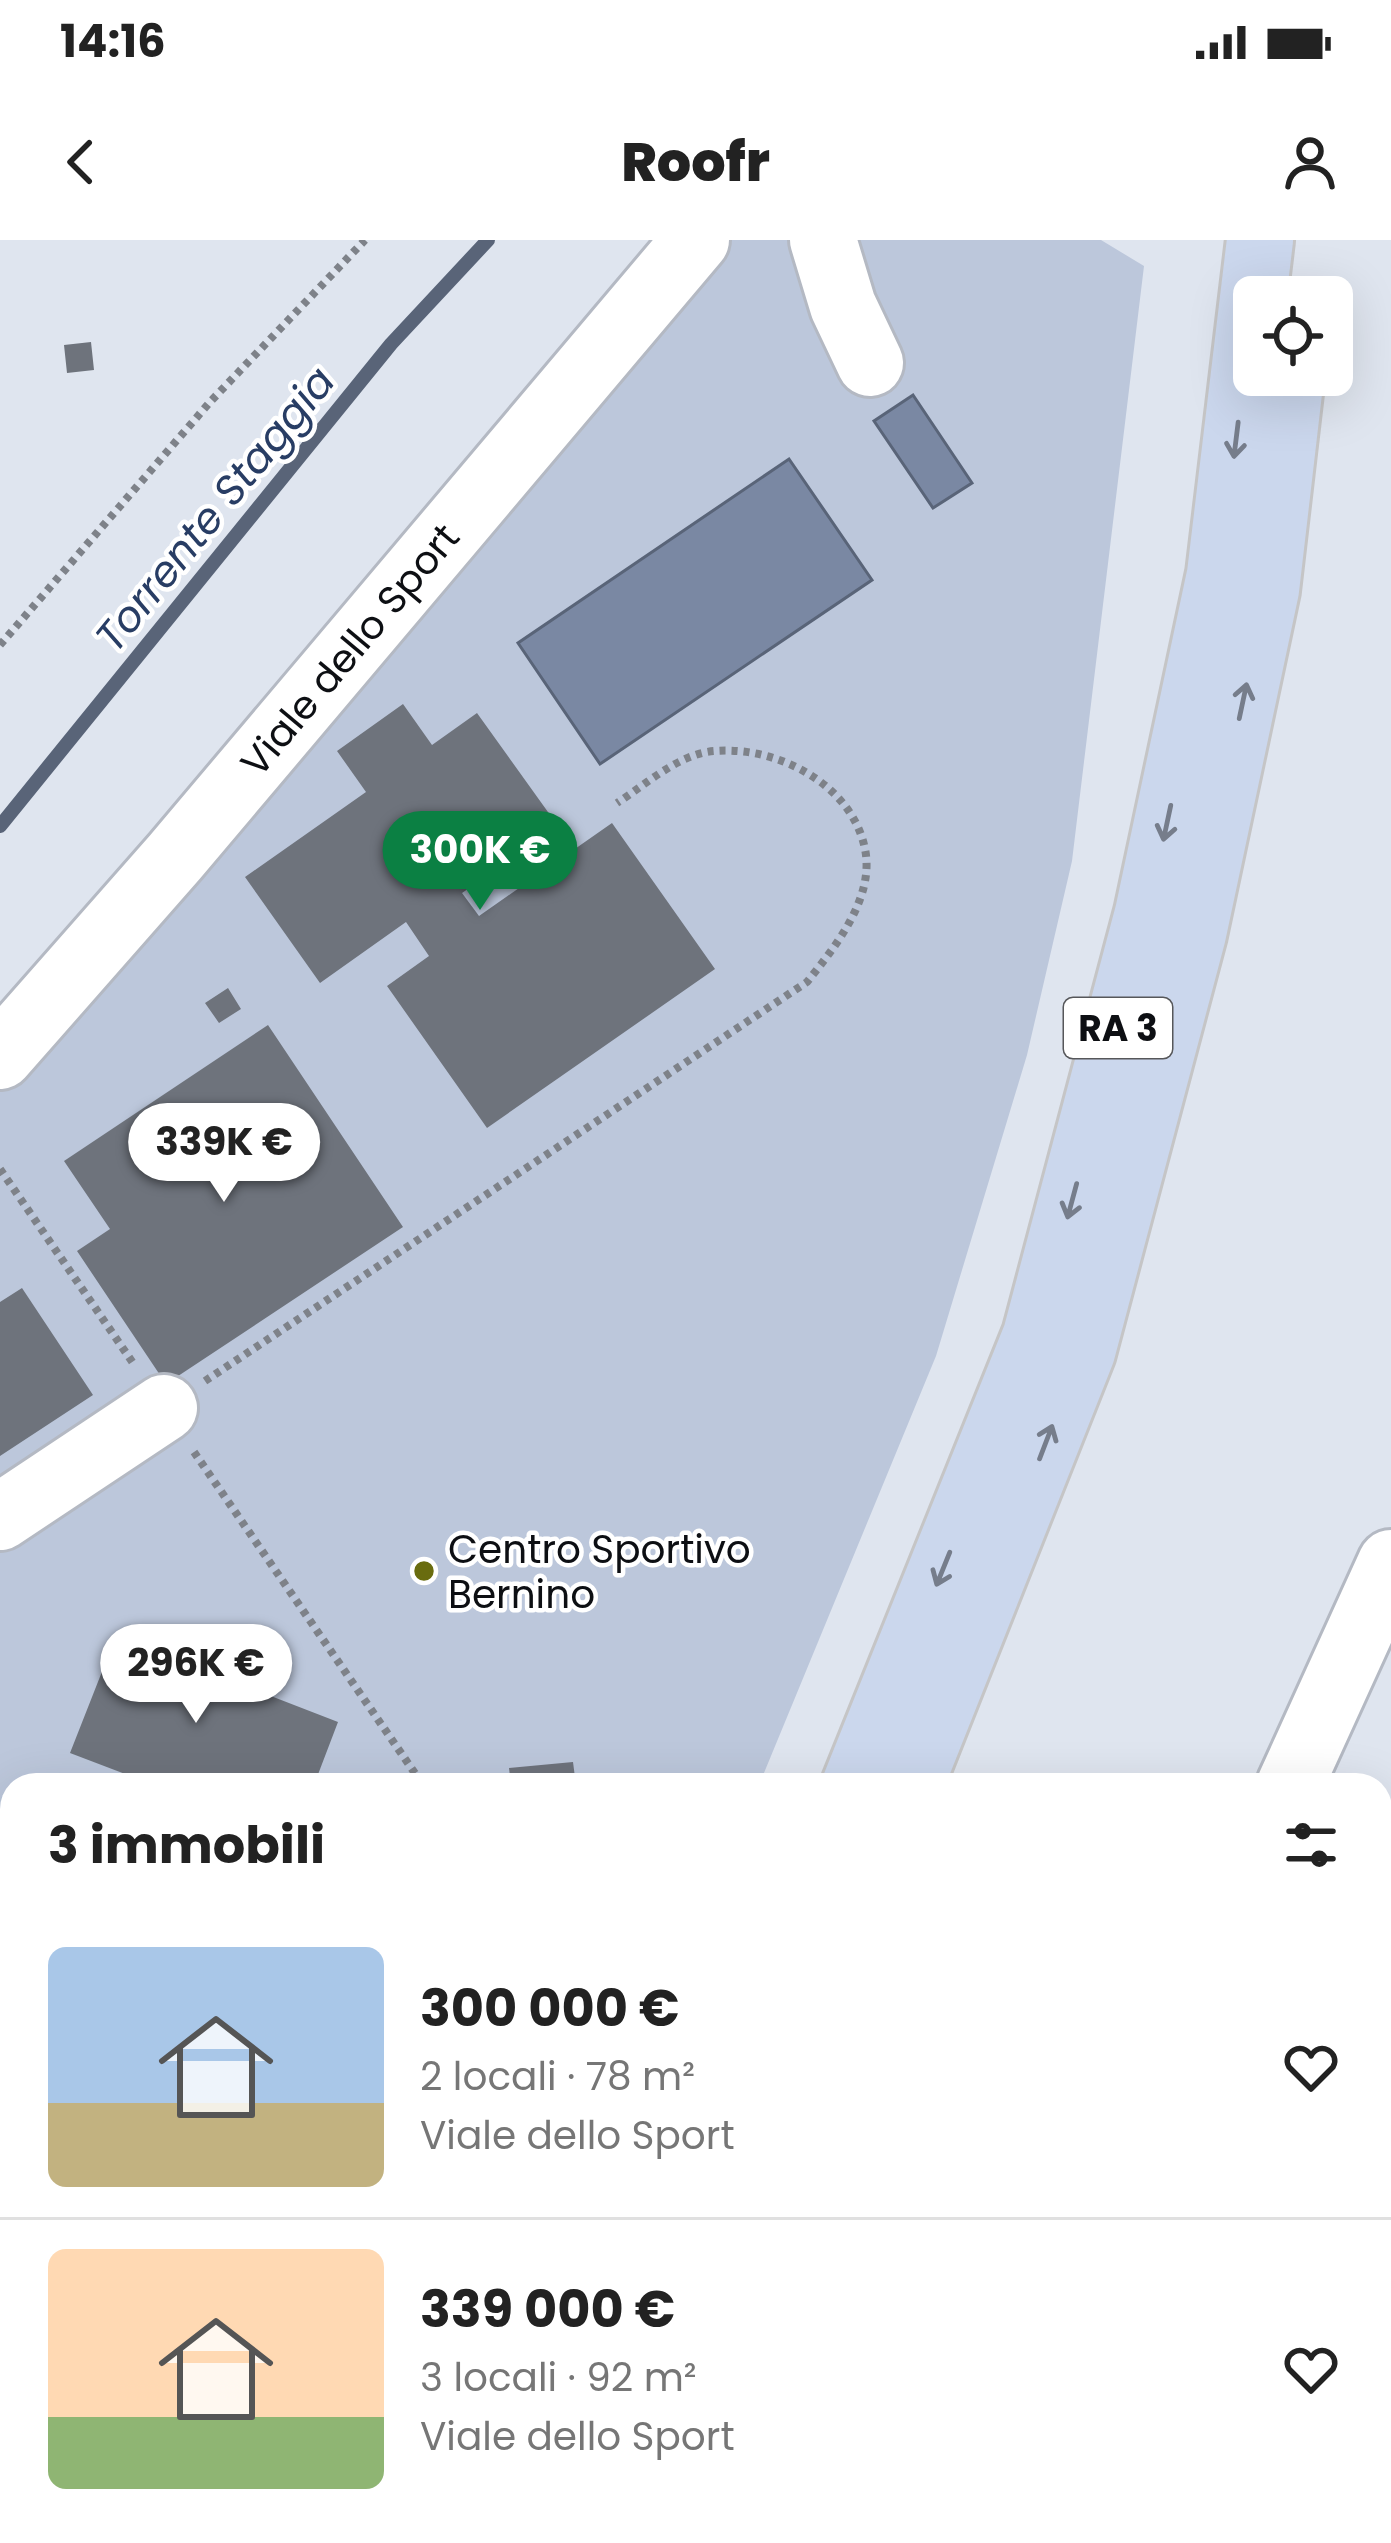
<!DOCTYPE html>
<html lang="it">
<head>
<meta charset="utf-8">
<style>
	:root { --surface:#fff; --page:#f2f2f2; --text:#222; --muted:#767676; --line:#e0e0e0; --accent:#0b8043 }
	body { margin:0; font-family:Poppins,sans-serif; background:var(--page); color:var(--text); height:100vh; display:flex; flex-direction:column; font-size:45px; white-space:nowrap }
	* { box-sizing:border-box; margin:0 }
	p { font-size:39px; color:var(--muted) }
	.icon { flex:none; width:66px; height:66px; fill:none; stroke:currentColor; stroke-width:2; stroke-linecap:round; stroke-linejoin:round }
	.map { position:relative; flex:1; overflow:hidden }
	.drawer { position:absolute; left:0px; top:1533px; width:1392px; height:771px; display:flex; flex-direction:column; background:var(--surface); border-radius:36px 36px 0 0; box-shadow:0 12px 48px #0002 }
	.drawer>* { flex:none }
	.fabs { position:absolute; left:1233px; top:36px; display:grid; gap:24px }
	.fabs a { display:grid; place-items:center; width:120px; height:120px; border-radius:18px; background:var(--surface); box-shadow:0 12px 48px #0002; font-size:60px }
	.price { position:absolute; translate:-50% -102px; padding:0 27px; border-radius:42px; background:#fff; color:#222; font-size:39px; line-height:78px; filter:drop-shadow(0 3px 6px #0008) }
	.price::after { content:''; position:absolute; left:50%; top:72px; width:36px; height:27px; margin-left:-18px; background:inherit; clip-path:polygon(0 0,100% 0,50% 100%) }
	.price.on { background:var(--accent); color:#fff }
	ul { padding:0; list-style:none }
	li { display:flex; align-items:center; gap:36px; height:300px; padding:0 48px }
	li+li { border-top:3px solid var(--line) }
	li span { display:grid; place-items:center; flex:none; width:336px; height:240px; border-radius:18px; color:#555 }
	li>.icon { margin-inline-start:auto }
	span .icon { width:144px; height:144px; fill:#fffc; stroke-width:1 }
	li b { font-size:51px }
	h2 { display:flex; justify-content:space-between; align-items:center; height:144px; padding:0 48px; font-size:51px }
	.status { display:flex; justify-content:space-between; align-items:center; height:84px; padding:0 60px; background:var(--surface); direction:ltr }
	.status svg { height:33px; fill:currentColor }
	header { display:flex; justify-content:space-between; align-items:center; height:156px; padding:0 48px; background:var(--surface); font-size:54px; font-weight:800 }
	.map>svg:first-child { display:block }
	.green { fill:#bcc7db }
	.water { fill:#7a88a3; stroke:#596478; stroke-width:3 }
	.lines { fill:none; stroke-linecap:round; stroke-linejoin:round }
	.stream { stroke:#596478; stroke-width:14 }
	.building { fill:#6e737c }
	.minor-casing { stroke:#b4b9c3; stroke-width:72 }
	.highway-casing { stroke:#c5c5c6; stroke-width:72 }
	.path { stroke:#7e8289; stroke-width:8; stroke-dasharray:6 6; stroke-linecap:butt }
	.minor { stroke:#fff; stroke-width:66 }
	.highway { stroke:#cbd7ed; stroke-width:66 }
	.oneway { stroke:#767d8b }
	.poi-dot { fill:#696c0f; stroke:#fff; stroke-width:4.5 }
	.labels { text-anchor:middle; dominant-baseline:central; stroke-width:9; stroke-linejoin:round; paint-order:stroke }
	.shield { fill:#fff; stroke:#56575a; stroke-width:3 }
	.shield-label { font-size:36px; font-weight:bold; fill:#0d0f13 }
	.street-label { font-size:39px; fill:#0d0f13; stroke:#fff }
	.poi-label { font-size:39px; fill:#0d0f13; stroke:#fff; text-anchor:start }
	.water-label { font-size:42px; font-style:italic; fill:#283d64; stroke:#fff }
</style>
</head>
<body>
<div class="status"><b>14:16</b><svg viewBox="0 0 49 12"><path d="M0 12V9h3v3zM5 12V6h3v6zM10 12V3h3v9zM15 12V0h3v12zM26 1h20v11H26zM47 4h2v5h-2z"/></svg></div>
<header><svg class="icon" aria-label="back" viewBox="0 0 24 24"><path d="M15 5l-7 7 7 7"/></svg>Roofr<svg class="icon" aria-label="person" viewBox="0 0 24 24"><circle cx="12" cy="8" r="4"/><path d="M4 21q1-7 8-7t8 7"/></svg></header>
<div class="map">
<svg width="1391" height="2303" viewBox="0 0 1391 2303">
	<rect width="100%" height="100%" fill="#dfe5ef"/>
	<path class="green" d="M726 0H1101L1144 26 1072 621 1027 815 936 1116 759 1545H12V2292H438L433 2303H0V851Z"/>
	<path class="water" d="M913 155 972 243 933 268 874 181Z
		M789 219 872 340 600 524 518 403Z"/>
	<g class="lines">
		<path class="stream" d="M0 586 391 104 488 0"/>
	</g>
	<path class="building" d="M91 102 94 130 67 133 64 105Z
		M403 464 432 505 477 473 558 586 462 653 479 676 612 583 715 729 487 888 387 746 429 716 406 682 320 743 245 637 366 552 337 511Z
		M228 748 241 769 219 783 205 763Z
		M268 785 403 987 166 1144 77 1011 110 989 64 921Z
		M22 1048 93 1155 0 1216V1062Z
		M116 1396 338 1482 314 1545H154L70 1513Z
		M573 1522 576 1545H511L509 1528Z
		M0 2282 12 2285V2292H37L72 2303H0Z"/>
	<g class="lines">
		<defs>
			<path id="minor" d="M823 0 843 66 870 123
				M0 816 175 617 696 0
				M0 1277 164 1168
				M1290 1545 1391 1323
				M0 2083 12 2087
				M447 2292 469 2303
				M1150 2292 1152 2303
				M1043 2303 1051 2292"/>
			<path id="highway" d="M855 1545 1036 1095 1148 673 1220 334 1260 0
				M910 1545 1082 1112 1193 694 1266 350 1291 135
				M522 2303 528 2292
				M584 2303 590 2292"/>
		</defs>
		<use href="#minor" class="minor-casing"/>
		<use href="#highway" class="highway-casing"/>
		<path class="path" d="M0 405 210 162 365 0
			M0 929 135 1126
			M205 1141 807 742C835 707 875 658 865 609 852 544 777 506 715 511 680 513 645 545 617 563
			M194 1212 423 1545"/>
		<use href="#minor" class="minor"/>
		<use href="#highway" class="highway"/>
	</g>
	<defs><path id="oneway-shaft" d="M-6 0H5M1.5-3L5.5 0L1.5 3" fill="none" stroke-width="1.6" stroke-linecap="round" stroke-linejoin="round" transform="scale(3)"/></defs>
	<g class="oneway">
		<use href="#oneway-shaft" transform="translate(1236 200) rotate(97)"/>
		<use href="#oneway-shaft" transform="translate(1243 461) rotate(-78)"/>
		<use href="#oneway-shaft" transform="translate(1167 583) rotate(102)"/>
		<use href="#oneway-shaft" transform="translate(1072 961) rotate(105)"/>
		<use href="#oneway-shaft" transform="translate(1046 1202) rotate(-69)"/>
		<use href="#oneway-shaft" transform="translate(943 1329) rotate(112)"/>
	</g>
	<circle class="poi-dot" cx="424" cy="1331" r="12"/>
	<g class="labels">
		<rect class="shield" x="1064" y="758" width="108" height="60" rx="9"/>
		<g class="shield-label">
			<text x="1118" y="788">RA 3</text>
		</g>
		<g class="street-label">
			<text transform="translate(350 410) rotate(-50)">Viale dello Sport</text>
		</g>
		<g class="poi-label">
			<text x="448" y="1309">Centro Sportivo<tspan x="448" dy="45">Bernino</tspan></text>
		</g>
		<g class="water-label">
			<text transform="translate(215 269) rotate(-51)">Torrente Staggia</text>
		</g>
	</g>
</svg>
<div class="fabs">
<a><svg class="icon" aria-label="locate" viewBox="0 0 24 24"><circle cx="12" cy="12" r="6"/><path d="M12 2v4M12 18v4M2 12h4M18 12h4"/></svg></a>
</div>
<b class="price on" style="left:480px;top:673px">300K €</b>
<b class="price" style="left:224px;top:965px">339K €</b>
<b class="price" style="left:196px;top:1486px">296K €</b>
<section class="drawer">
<h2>3 immobili<svg class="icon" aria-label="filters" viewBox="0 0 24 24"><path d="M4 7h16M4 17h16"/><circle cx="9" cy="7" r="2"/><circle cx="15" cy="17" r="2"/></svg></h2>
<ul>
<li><span style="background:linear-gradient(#a9c7e8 65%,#c2b280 0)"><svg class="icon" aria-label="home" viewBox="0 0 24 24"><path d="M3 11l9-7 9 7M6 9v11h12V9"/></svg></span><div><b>300 000 €</b><p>2 locali · 78 m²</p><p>Viale dello Sport</p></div><svg class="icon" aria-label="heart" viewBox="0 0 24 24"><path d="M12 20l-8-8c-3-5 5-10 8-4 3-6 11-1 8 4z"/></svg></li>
<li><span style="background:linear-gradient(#ffd9b3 70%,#8fb573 0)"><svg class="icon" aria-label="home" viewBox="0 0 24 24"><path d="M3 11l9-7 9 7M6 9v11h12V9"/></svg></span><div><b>339 000 €</b><p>3 locali · 92 m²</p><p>Viale dello Sport</p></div><svg class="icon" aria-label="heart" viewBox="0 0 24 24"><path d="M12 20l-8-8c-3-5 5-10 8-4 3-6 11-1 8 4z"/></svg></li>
</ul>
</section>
</div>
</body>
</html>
